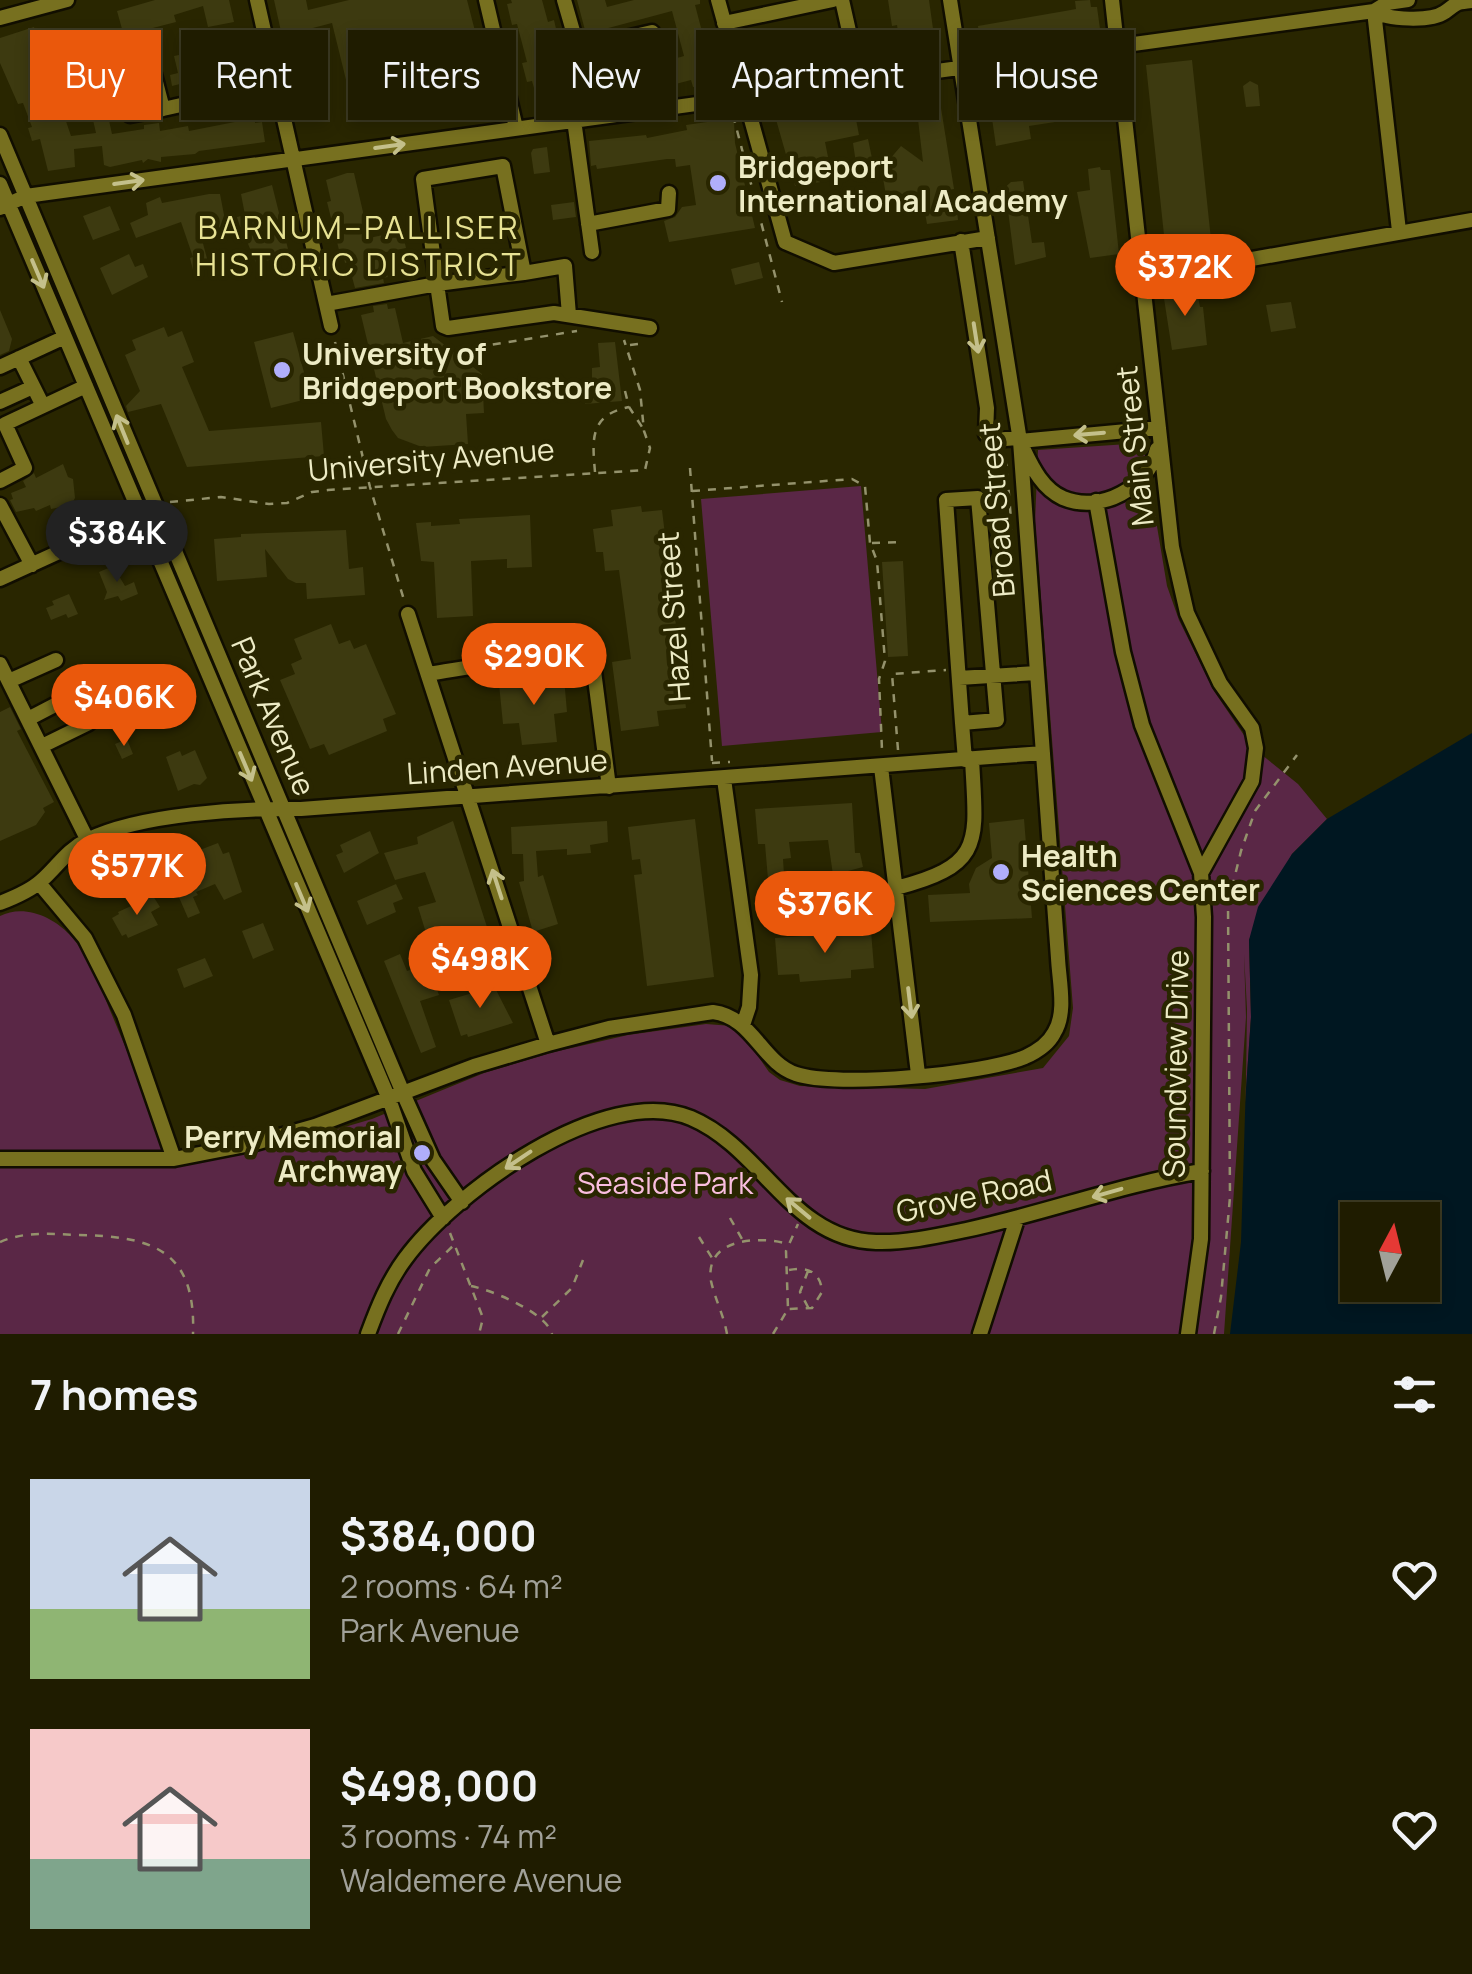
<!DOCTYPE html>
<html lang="en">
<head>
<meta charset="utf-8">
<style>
	:root { --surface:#1f1c00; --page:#27250a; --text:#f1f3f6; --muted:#a1a199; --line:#3c3a22; --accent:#ea580c }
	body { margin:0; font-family:Manrope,sans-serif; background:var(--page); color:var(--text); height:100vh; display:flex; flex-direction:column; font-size:38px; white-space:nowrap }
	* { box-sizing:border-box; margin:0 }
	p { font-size:32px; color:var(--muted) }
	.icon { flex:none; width:55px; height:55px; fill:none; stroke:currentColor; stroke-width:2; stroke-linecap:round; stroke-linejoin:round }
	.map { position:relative; height:1334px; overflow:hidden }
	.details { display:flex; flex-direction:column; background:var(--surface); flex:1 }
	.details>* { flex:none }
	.top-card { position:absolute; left:30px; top:30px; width:1412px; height:90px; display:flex; gap:20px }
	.needle { width:65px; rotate:7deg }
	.buttons { position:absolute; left:1340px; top:1202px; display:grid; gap:20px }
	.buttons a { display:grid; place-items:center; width:100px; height:100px; border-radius:0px; background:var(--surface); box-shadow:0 5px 15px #0003,0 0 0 2px var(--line); font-size:50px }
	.price { position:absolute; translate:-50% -85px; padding:0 22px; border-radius:35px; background:var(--accent); color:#fff; font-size:32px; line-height:65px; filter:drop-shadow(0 2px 5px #0008) }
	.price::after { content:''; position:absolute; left:50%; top:60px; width:30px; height:22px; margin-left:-15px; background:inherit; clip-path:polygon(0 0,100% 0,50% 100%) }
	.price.active { background:#222; color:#fff }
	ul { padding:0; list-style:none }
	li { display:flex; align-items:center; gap:30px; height:250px; padding:0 30px }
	li span { display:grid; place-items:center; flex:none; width:280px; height:200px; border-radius:0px; color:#555 }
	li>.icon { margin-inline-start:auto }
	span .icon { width:120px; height:120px; fill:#fffc; stroke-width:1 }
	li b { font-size:42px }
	h2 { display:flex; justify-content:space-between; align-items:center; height:120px; padding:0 30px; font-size:42px }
	.tag { padding:0 35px; border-radius:0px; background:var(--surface); box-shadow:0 5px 15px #0003,0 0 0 2px var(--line); font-size:35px; line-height:90px }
	.tag.active { background:var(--accent); color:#fff }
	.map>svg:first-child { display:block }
	.green { fill:#5a2746 }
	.water { fill:#001721; fill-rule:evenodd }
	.pier { fill:#292600 }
	.building { fill:#3d3a10 }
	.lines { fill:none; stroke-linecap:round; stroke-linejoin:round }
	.minor-casing { stroke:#110e00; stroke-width:19 }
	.path { stroke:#94926c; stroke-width:2.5; stroke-dasharray:8 8; stroke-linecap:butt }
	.minor { stroke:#77701f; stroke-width:14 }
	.oneway { stroke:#c4c08b }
	.poi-dot { fill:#b0aefa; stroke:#292600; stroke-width:4 }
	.labels { text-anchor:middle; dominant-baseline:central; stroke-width:9; stroke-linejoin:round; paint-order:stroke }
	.poi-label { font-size:30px; font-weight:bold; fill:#edebc5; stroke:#292600; text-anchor:start }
	.street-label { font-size:30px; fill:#edebc5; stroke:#292600 }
	.park-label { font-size:30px; fill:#fabedf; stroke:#292600 }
	.neighbourhood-label { font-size:32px; letter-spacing:2.5px; fill:#e7e293; stroke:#292600 }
</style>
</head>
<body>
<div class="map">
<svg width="1472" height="1334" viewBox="0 0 1472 1334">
	<rect width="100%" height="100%" fill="#292600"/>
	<path class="green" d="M1143 443 1167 586 1179 620 1214 691 1252 747 1298 784 1327 819 1292 854 1249 940 1251 1017 1229 1334H0V916C23 904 52 916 69 934 90 956 101 988 112 1015 133 1065 154 1115 171 1166L273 1148 372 1119 484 1073 554 1052 628 1035 706 1024 732 1026 741 1032 769 1072 780 1080 800 1086 925 1089 1043 1068 1069 1036 1073 1008 1035 522 1038 450Z
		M861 486 882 732 722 746 701 499Z"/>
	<path class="water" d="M1472 733V1334H1229L1251 1017 1249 940 1258 907 1292 854 1327 819ZM1358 1220H1422V1285H1358Z"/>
	<path class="pier" d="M1244 954 1247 1009 1246 1082 1241 1242 1230 1334H1224L1246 1017Z"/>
	<path class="building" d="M155 0H229L234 22 208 27 203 6 174 15 176 22 145 30 146 35 124 36 117 11Z
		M274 0H306L308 10 349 0H467L484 66 391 78 392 95 372 98 369 83 348 88 332 23 282 36Z
		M511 0H542L548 22 554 20 557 33 551 35 561 72 566 70 568 76 645 55 648 66 684 56 672 11 586 34 577 0H605L607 7 634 0H700V4L695 5 705 43 711 41 719 84 693 87 691 80 645 92 643 83 540 109 532 81 527 82 522 63 527 62 517 24 512 25 507 4 512 3Z
		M888 0H929L935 43 933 51 901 53 897 25 892 26Z
		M1090 0 1091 7H1097L1100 29 980 45 978 26 1065 11 1076 9 1075 1Z
		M34 27 71 136 96 133 91 111 106 107 112 134 144 129V125L159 123 160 131 188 126 189 131 255 118V123L262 122 265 142 199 151 195 154 161 157V162L148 159 143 163 142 160 110 167 104 165 102 146 74 149 75 167 48 171 40 139 32 141 28 128 32 127 23 103 18 104 0 63V38Z
		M877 30 880 60 865 62 860 32Z
		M245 41 253 78 182 94 180 84 172 86 170 75 178 73 174 56Z
		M1192 60 1212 249 1166 254 1146 65Z
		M1094 69 1098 72 1103 118 1089 121 1088 117 1029 126 1031 139 996 146 987 84Z
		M93 70 96 83 82 87 79 74Z
		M1250 81 1258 85 1260 106 1246 107 1243 86Z
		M850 106 851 115 855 114 859 135 825 142 828 157 815 160 821 182 795 186 775 116Z
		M941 108 954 189 948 190 951 210H957L958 220 927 224 922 197 887 201 880 161 889 160 901 146 923 162 917 111Z
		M725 116 734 121 735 143 755 228 669 242 664 221 675 217 682 207 696 205 690 165 676 167 675 159H667L597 169 596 165 591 166 589 141 646 135 647 138 687 130 686 125 721 120Z
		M868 139 874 168 857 170 853 143Z
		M547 147 550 172 534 174 531 153 533 149Z
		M1100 167 1101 170H1110L1119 254 1090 258 1077 192 1090 190 1088 169Z
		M347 173H354L369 238 402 231 406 248 381 253 388 277 383 278 384 283 355 288 348 262 345 263 343 253 340 254 327 202 331 201 326 180Z
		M1023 181 1032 243 1044 242 1046 257 1015 265 1006 195 1001 191 1011 182Z
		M272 185 289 253 274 259 256 263 241 227 201 236 209 266 193 270 190 258 193 257 181 222 136 238 130 223 148 215 146 203 160 197 162 203 209 194H220L225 220 245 215 241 194Z
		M574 202 576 217 553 220 551 205Z
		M110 206 120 230 93 240 83 216Z
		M129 254 135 267 143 264 148 277 112 295 100 268Z
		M759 262 763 278 735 285 731 269Z
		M1196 286 1200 307H1203L1207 345 1172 350 1163 292Z
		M1291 302 1296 328 1271 332 1266 305Z
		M387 304 388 309 395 308 403 343 433 336 482 374 484 413 466 414 468 444 422 447 398 438 392 430 386 419 361 315 374 312 373 306Z
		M0 310 12 339 9 351 0 355Z
		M164 327 168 337 182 331 194 362 182 367 209 431 321 422 324 456 187 467 161 404 128 412 126 406 140 391 125 355 136 350 132 340Z
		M293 332 311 398 271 408 254 342Z
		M615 342 622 401 585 404 583 380 592 379V368L600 367 598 343Z
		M63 464 68 477 73 479 75 498 71 505 51 509 50 505 36 511 34 508 16 512 10 500 13 499 11 493 26 487 23 481 34 473 36 478Z
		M641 506 642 512 662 510 686 708 657 711 659 726 621 731 612 662 631 659 619 570 605 571 603 552H596L593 529 613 526 611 510Z
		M530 515 532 567 507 568V559L471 561 473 616 437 618 434 562 421 561 416 523 431 522V526L460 524 459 519Z
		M346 530 349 569 363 567 365 595 307 599 306 583H296L288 579 265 549 267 577 217 581 214 539 241 537V534Z
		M903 561 908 656 888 657 882 562Z
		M113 566 125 586 134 582 138 594 121 601 118 596 104 600 107 592 99 572Z
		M69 594 78 614 68 618 66 614 51 620 46 608 54 605 52 601Z
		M331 624 339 644 350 640 354 649 366 644 396 714 383 719 387 731 329 755 324 744 310 749 280 680 295 674 291 664 302 659 294 639Z
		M155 668 162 687 145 700 139 698 126 704 119 689 133 683 131 679Z
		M564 678 567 712 554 714 557 742 522 745 519 723 503 724 499 684Z
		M10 707 21 729 17 731 54 802 43 808 45 812 36 825 0 841V712Z
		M127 739 133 754 122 759 115 744Z
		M195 750 207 778 200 785 194 784 178 791 166 757 180 751 182 756Z
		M852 803 855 853H860L863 867 833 875 828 840 789 842 791 858 783 859 785 890 769 891 765 844H758L755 809Z
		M695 819 714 977 647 986 634 875 642 874 640 859 632 860 628 827Z
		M1024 819 1032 918 930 922 928 895 970 893 969 884 976 868 992 858 989 823Z
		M453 821 495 952 459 964 457 956 437 964 442 979 434 981 439 995 420 1001 436 1047 421 1053 384 961 400 954 407 971 435 962 418 907 436 902 425 872 395 880 384 853 418 844 417 837Z
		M607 821 608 842 590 845 591 853 567 855V849L536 851 538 877 543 875 558 924 533 932 519 882 524 881 523 854H512L511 827Z
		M370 831 379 853 344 873 336 855 343 852 340 845Z
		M218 843 223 854 229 852 242 892 224 900 215 884 196 892 198 895 193 897 200 913 188 918 161 856 175 849 177 855 183 853 184 856Z
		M115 854 127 866 129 880 98 897 96 894 91 897 85 885V872Z
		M396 884 403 899 393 903 396 912 367 925 357 901Z
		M153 896 160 907 151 912 158 925 128 938 126 934 122 936 112 918 119 914 118 912Z
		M263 923 274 950 253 959 242 931Z
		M871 931 874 968 851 970V978L800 982 799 974 778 975 775 938Z
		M205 958 213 976 184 988 177 969Z
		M492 982 513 1023 468 1037 467 1034 461 1036 449 1000 479 991 480 986Z"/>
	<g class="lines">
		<defs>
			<path id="minor" d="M257 0 331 326
				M486 0 516 128
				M564 0 577 45 582 48 652 32
				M718 0 785 242 834 263 988 238
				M842 0 851 40
				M1112 0 1172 547 1187 613 1220 683 1252 728 1256 748 1252 781 1201 873 1204 917 1201 1239 1188 1334
				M1374 11 1399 231
				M1374 11C1387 20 1431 22 1445 12 1458 3 1453 3 1472 1
				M0 18 67 0
				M724 23 833 0
				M163 109 130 115 117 67 150 59 163 109 276 84
				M574 120 592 252
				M0 135 403 1093 433 1160 462 1202
				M0 184 389 1099 414 1171 443 1218
				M0 208 26 196 1374 11 1387 3 1408 0
				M588 224 668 209 669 193
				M961 241 987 408 986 434 993 440 1019 438
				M524 273 437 284 423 179 503 166 524 273 565 266 569 315
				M1145 278 1472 220
				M326 304 437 284 443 326 448 328 554 313 650 328
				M19 358 43 406
				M0 367 65 337
				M0 402 33 387
				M1020 441 1159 428
				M1024 450C1033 469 1043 489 1063 498 1101 514 1149 487 1157 449
				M0 481 25 468 5 424 86 386
				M978 498 997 720 962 723 946 500Z
				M1096 501 1123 652 1142 725 1201 873
				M0 505 32 565
				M0 579 149 511
				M408 614 548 1044
				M0 664 87 839
				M428 674C473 667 553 650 594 671L609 787
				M959 678 1037 673
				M9 681 56 660
				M28 719 76 694
				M962 723 965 760
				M42 746 89 723
				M881 767 918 1074
				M724 779 751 975 749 1007 743 1025
				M39 883 85 938 124 1015 174 1159
				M896 888C986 865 976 841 972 759
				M0 903C13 898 30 891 41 881 57 867 67 850 87 840 139 814 242 808 301 809L1043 753
				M0 1159H174L255 1143 315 1126 474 1066 548 1044 609 1028 713 1012C753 1017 762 1063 796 1074 837 1088 984 1074 1025 1057 1036 1052 1048 1045 1054 1033 1067 1013 1059 981 1058 958L1020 441 950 0
				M368 1334C378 1307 388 1282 405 1259 453 1193 605 1082 691 1118 762 1148 792 1240 876 1242 906 1243 937 1236 966 1230 1045 1213 1122 1184 1202 1171
				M980 1334 1017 1219"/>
		</defs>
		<use href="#minor" class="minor-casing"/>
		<path class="path" d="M733 115 782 302
			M335 342 370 487 404 600
			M630 345 639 344
			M477 347 577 331
			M625 391 629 407 644 430
			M1006 458 1012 532
			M690 468 712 761
			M595 472C592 438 590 415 629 407
			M692 491 852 479 865 486 870 543 877 561 885 661 879 679 882 750
			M170 502 221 497 269 504 287 503 312 492 328 490 645 470 650 448 644 431 640 390 624 340
			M872 543 901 542
			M898 750 892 674 946 670
			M712 763 730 762
			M730 1218 742 1239
			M450 1233 483 1318 479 1334
			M699 1237 714 1261
			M0 1242C25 1231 50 1234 77 1235 153 1236 196 1250 193 1334
			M789 1270C807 1266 821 1272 822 1292L812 1308 789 1309
			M808 1271 800 1292 809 1309
			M471 1286C492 1290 547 1313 552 1334
			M542 1317 572 1288 583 1260
			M398 1334 430 1268 455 1244
			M727 1334C724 1316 715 1299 711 1281 704 1237 761 1236 788 1244
			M773 1334 788 1309 786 1251 798 1224
			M1214 1334 1221 1297 1230 1197 1228 904 1241 851 1255 811 1297 755"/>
		<use href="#minor" class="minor"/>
	</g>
	<defs><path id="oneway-shaft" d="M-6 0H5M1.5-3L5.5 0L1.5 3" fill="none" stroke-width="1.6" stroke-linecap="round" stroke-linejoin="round" transform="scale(2.5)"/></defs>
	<g class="oneway">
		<use href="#oneway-shaft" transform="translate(390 146) rotate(-8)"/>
		<use href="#oneway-shaft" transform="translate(129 182) rotate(-8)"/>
		<use href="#oneway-shaft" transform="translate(38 274) rotate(67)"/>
		<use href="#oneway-shaft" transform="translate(976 338) rotate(81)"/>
		<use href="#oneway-shaft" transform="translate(122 429) rotate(-112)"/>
		<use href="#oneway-shaft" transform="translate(1089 434) rotate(175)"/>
		<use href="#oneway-shaft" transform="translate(246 767) rotate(67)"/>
		<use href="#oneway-shaft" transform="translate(497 884) rotate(-108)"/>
		<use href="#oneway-shaft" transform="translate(302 898) rotate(67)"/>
		<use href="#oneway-shaft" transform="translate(910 1003) rotate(83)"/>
		<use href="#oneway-shaft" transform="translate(518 1160) rotate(146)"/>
		<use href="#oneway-shaft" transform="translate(1107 1193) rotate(164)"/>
		<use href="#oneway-shaft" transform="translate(798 1208) rotate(-140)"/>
	</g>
	<g class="poi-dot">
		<circle cx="718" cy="183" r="10"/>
		<circle cx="282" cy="370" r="10"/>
		<circle cx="1001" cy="872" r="10"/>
		<circle cx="422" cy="1153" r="10"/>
	</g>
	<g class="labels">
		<g class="poi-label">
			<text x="738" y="166">Bridgeport<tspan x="738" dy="34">International Academy</tspan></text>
			<text x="302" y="353">University of<tspan x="302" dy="34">Bridgeport Bookstore</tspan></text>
			<text x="1021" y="855">Health<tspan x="1021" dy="34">Sciences Center</tspan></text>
			<text x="402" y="1136" text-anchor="end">Perry Memorial<tspan x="402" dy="34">Archway</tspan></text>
		</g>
		<g class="street-label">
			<text transform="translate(1134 446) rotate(-96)">Main Street</text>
			<text transform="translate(431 459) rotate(-5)">University Avenue</text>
			<text transform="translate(996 510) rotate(-95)">Broad Street</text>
			<text transform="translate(673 617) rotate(-94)">Hazel Street</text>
			<text transform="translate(274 716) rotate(67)">Park Avenue</text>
			<text transform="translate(507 766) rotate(-4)">Linden Avenue</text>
			<text transform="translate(1175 1064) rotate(-89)">Soundview Drive</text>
			<text transform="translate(974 1195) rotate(-12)">Grove Road</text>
		</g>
		<g class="park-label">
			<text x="665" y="1182">Seaside Park</text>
		</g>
		<g class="neighbourhood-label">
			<text x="359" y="227">BARNUM–PALLISER<tspan x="359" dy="37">HISTORIC DISTRICT</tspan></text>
		</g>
	</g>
</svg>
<div class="buttons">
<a><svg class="needle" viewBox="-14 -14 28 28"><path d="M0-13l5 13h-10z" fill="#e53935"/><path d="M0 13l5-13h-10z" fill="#a1a199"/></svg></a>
</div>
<b class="price" style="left:1185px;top:319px">$372K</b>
<b class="price active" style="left:117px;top:585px">$384K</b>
<b class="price" style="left:534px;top:708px">$290K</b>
<b class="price" style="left:124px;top:749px">$406K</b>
<b class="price" style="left:137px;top:918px">$577K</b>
<b class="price" style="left:825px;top:956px">$376K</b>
<b class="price" style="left:480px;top:1011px">$498K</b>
<div class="top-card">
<a class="tag active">Buy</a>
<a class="tag">Rent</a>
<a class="tag">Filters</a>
<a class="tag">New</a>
<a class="tag">Apartment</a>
<a class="tag">House</a>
</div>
</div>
<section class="details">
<h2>7 homes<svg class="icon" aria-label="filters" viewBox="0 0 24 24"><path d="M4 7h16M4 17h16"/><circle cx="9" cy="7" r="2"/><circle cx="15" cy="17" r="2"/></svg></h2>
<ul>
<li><span style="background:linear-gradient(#c9d6e8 65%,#8fb573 0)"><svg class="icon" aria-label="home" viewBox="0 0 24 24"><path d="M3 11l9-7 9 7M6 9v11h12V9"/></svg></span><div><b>$384,000</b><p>2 rooms · 64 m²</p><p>Park Avenue</p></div><svg class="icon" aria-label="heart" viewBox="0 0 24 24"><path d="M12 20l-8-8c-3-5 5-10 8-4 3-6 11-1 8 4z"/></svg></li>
<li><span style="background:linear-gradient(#f6c9c9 65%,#7fa58c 0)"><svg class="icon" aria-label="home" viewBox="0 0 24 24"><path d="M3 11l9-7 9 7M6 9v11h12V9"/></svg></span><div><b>$498,000</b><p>3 rooms · 74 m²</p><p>Waldemere Avenue</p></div><svg class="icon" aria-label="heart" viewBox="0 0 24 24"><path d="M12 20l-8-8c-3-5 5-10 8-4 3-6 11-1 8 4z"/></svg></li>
</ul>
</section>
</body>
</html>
